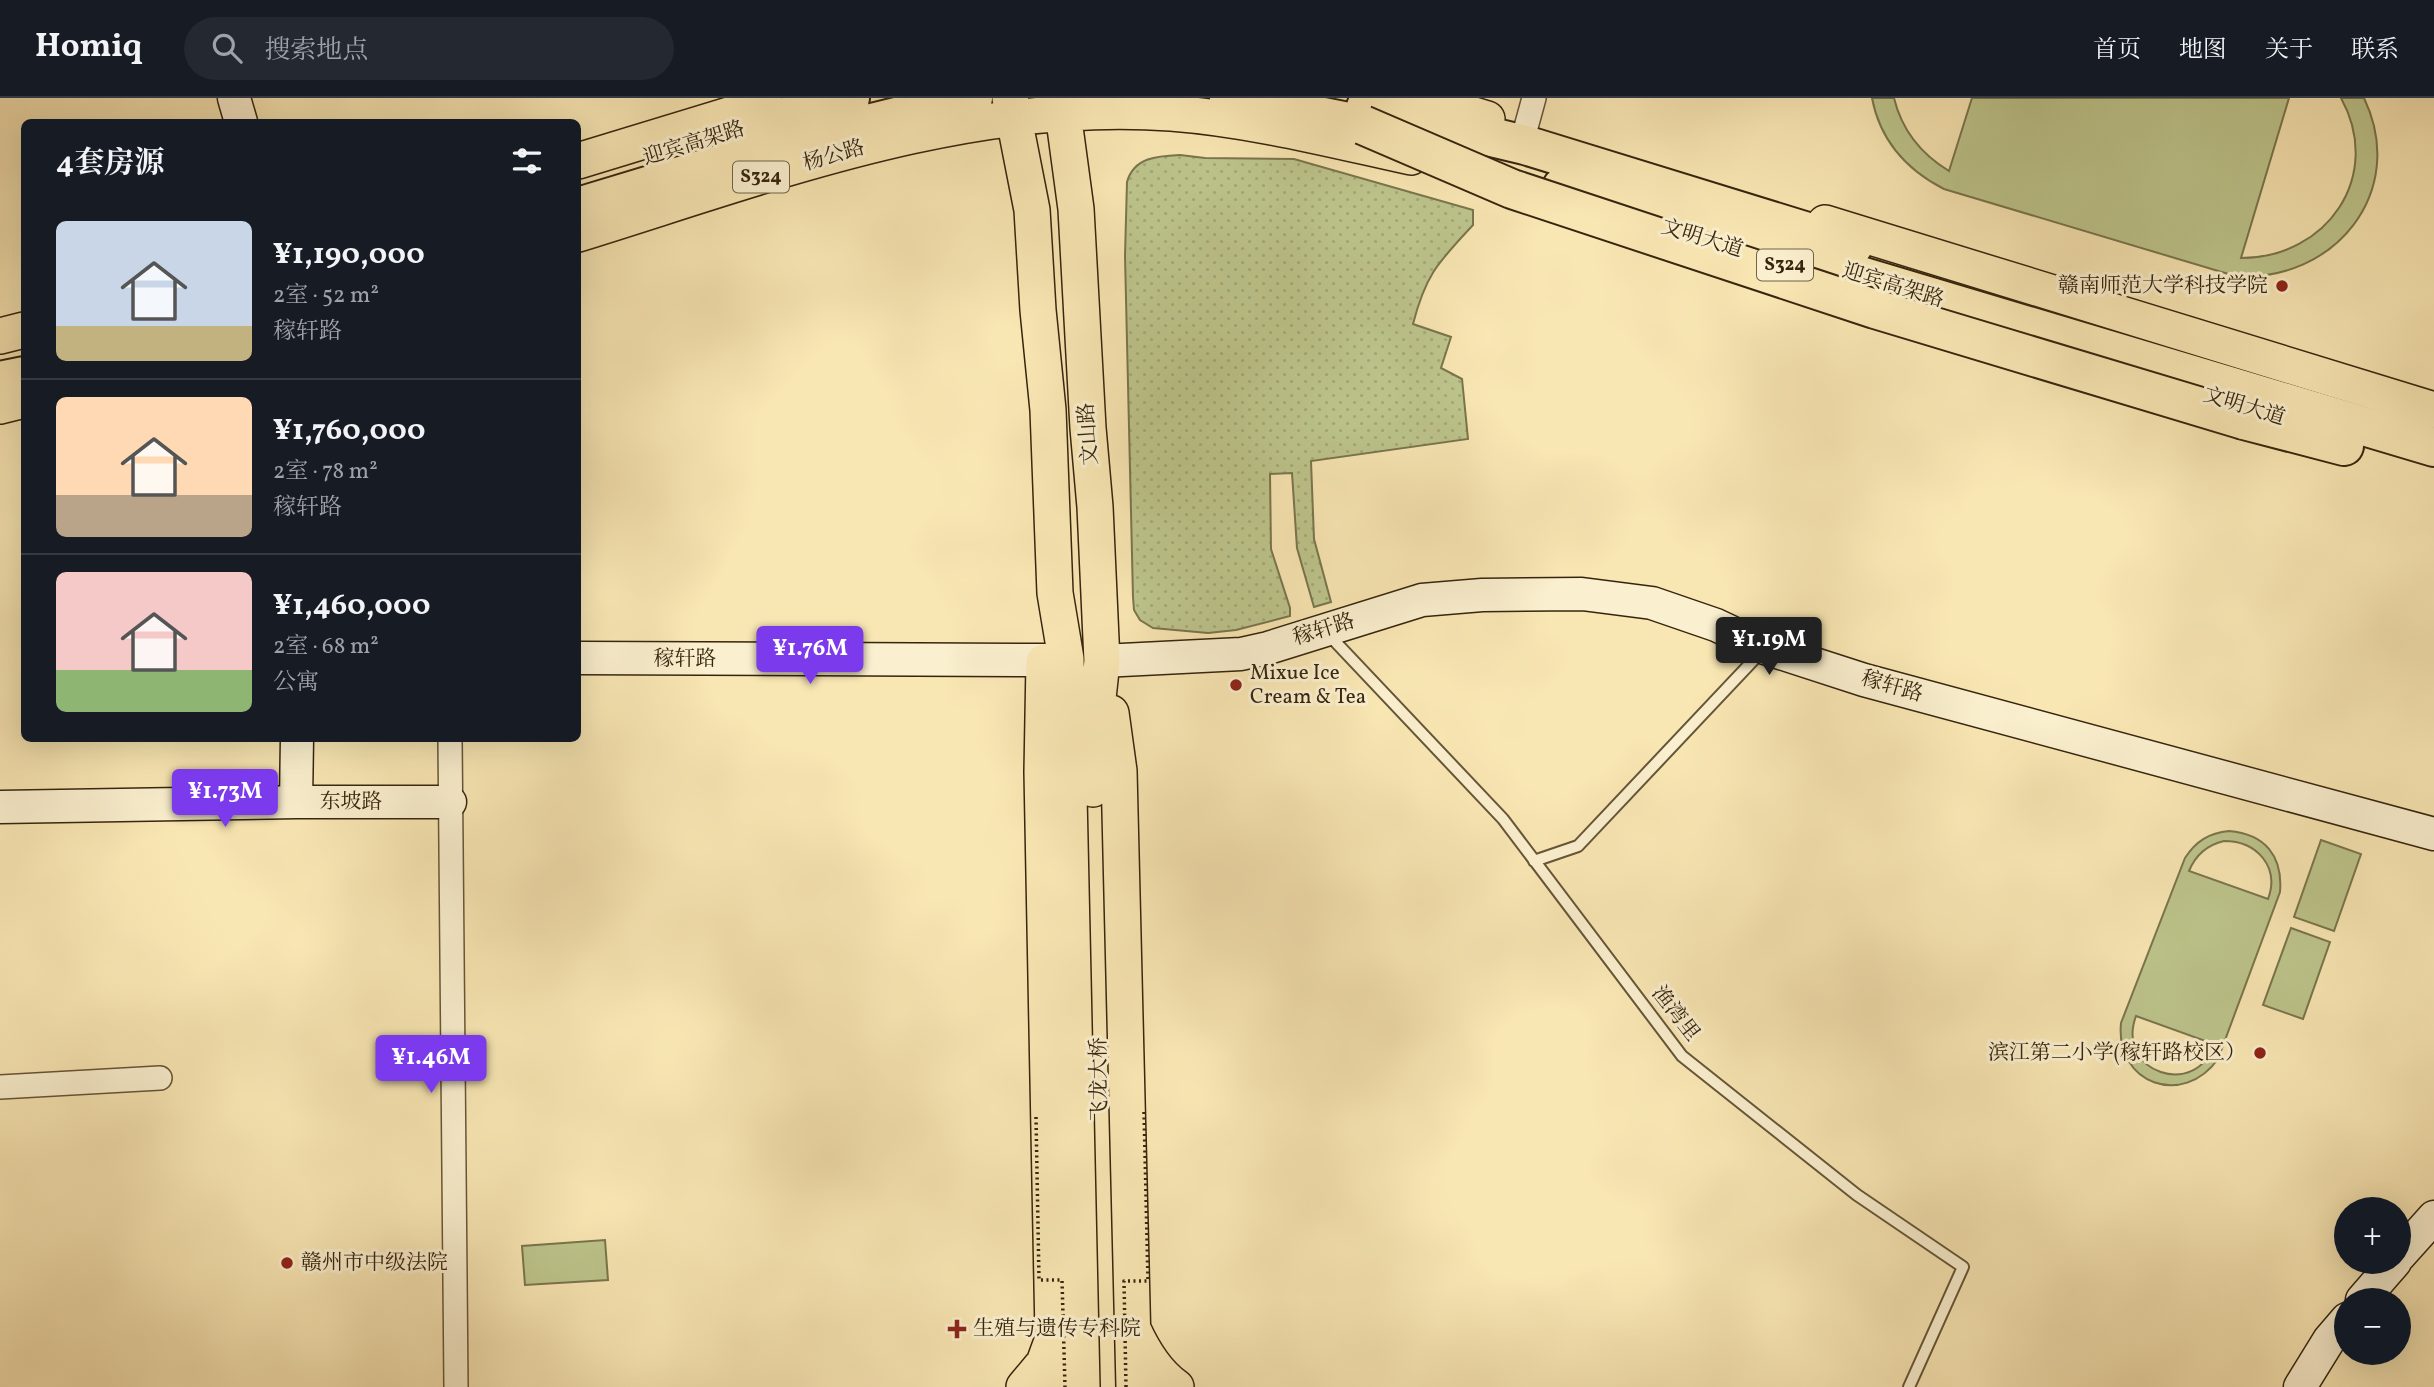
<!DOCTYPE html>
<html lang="zh">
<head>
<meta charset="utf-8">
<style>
	:root { --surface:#171b24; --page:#242831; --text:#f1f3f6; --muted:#9ea1a6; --line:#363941; --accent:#7c3aed }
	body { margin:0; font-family:Vollkorn,"Noto Serif SC",serif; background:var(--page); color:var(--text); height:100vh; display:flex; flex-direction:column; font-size:26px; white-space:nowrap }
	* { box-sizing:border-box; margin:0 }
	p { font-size:23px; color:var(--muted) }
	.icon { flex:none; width:38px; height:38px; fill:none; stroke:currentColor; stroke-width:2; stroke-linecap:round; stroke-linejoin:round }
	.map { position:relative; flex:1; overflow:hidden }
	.panel { position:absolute; left:21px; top:21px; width:560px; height:623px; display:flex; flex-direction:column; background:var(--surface); border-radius:10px; box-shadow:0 7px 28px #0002 }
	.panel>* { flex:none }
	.tools { position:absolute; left:2334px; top:1099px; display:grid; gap:14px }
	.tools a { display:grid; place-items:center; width:77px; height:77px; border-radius:50%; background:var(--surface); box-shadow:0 7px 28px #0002; font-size:35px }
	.price { position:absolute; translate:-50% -60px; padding:0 16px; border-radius:7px; background:var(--accent); color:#fff; font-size:23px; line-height:46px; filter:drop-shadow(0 2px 4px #0008) }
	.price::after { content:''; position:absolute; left:50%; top:42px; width:21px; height:16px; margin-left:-10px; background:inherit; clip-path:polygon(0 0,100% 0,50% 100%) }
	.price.current { background:#222; color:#fff }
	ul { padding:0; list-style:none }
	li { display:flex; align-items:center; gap:21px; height:175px; padding:0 35px }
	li+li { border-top:2px solid var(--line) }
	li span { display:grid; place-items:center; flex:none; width:196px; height:140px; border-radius:10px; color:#555 }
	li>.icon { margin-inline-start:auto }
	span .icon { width:84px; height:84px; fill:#fffc; stroke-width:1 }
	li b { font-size:30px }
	h2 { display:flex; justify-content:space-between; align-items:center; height:84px; padding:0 35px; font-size:30px }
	header { display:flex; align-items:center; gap:42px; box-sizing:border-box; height:98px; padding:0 35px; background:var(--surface); border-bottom:2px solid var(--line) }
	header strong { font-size:33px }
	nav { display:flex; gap:38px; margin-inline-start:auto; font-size:24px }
	.search { width:490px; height:63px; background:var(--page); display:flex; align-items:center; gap:18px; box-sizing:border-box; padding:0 24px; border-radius:38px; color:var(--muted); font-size:26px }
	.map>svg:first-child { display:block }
	.green { fill:#bdc58c; stroke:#7a754d; stroke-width:2; fill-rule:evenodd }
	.park { fill:url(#park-dots); stroke:#7a754d; stroke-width:2 }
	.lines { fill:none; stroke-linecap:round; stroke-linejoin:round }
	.lane-casing { stroke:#665537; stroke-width:14 }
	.street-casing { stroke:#665537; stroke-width:26 }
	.secondary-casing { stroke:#36250e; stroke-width:35 }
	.primary-casing { stroke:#36250e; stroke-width:38 }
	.highway-casing { stroke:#36250e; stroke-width:42 }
	.lane { stroke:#faefce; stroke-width:10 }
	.street { stroke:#faefce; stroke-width:23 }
	.secondary { stroke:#faefce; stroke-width:32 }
	.primary { stroke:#f8e6b3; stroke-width:35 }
	.highway { stroke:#f8e6b3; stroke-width:38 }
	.highway-bridge-casing { stroke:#36250e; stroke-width:42; stroke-linecap:butt }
	.path-bridge { stroke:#36250e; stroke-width:3.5; stroke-dasharray:2 3.5; stroke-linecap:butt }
	.highway-bridge { stroke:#f8e6b3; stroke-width:38 }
	.poi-dot { fill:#8f2418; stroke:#faefce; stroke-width:2.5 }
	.labels { text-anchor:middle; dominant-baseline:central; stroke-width:6; stroke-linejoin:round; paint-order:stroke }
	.shield { fill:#faefce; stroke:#716248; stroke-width:2 }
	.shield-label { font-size:19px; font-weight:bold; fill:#36250e }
	.street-label { font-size:21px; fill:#36250e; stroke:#faefce }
	.poi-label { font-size:21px; fill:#36250e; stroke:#faefce; text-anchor:start }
</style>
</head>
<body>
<header>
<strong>Homiq</strong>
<div class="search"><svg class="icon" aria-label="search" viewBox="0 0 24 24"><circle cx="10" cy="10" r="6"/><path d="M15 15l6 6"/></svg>搜索地点</div>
<nav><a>首页</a><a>地图</a><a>关于</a><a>联系</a></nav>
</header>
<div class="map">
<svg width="2434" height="1289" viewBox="0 0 2434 1289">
	<defs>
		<pattern id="park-dots" width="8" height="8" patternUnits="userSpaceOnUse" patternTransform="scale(1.75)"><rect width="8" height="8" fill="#bdc58c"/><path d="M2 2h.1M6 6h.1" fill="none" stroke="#a3a978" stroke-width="1.8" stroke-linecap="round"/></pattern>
	</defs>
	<rect width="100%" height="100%" fill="#f8e6b3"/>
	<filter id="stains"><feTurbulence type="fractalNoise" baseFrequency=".00286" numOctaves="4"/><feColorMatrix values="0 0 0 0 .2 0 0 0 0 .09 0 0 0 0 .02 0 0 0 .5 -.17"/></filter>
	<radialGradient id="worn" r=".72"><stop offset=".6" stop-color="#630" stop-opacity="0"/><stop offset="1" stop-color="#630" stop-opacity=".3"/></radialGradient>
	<path class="green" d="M1872 0H1894C1902 33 1921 56 1949 73L1972 0H2289L2241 160C2327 160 2384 78 2341 0H2364C2409 94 2334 185 2235 178L1944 91C1907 72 1880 42 1872 0Z
		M2229 733C2265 736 2283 758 2280 794L2218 961C2183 1010 2115 986 2121 925L2185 760C2196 743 2209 735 2229 733ZM2224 743C2257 743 2280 769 2268 801L2189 773C2196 756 2207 747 2224 743ZM2136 918 2214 946C2197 1001 2115 975 2136 918Z
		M2321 742 2361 756 2334 833 2294 819Z
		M2291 830 2330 844 2303 921 2263 907Z
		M605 1142 608 1182 525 1187 522 1148Z"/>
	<path class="park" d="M1180 57 1205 60 1294 61 1473 112V127C1439 164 1426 175 1413 226L1451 239 1441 270 1462 281 1468 341 1311 363 1314 441 1331 504 1314 509 1297 450 1292 375 1270 376 1271 451 1290 510V518L1236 532 1208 535 1153 530 1140 522 1134 512 1133 499 1125 158 1127 84C1134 59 1158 58 1180 57Z"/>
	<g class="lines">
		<defs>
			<path id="lane" d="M1328 536 1503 721 1682 958 1857 1097 1963 1169 1909 1289
				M1534 763 1578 748 1763 552"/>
			<path id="street" d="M1525 33 1534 0
				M450 640 456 1289
				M0 989 160 980"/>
			<path id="secondary" d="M234 0 241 24
				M578 560 1044 562
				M1102 563 1241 556 1268 550 1422 502 1482 497 1582 496 1652 505 1716 527 1765 550 1864 582 2434 736
				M296 704 297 640
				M0 709 296 704H450
				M2399 1158 2434 1119
				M2362 1202 2395 1164
				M2300 1289 2329 1242 2347 1221"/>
			<path id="primary" d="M1010 0 1032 112 1038 212 1048 312 1055 495 1066 561 1082 1289
				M1061 0 1076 111 1088 330 1095 409 1102 563 1093 646V691
				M1418 0 1487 21
				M578 63 765 6
				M1825 125 2434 312
				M578 136C769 77 967 0 1171 15 1251 21 1333 42 1411 59
				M0 238 24 232
				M0 308 24 302
				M1044 564 1042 674 1054 1289
				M1111 615 1119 673 1134 1289
				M1133 1231C1143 1253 1156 1275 1176 1289
				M1024 1289 1044 1265 1052 1243"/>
			<path id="highway" d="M1229 0 1363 27 1395 37
				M1366 9 1525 47 1853 148
				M731 35 850 0
				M1562 89 2434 349
				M578 109 783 47 973 0
				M0 283 24 278
				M2244 322 2344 348"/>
		</defs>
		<use href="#lane" class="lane-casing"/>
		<use href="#street" class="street-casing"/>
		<use href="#secondary" class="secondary-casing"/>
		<use href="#primary" class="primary-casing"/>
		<use href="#highway" class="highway-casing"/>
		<use href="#lane" class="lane"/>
		<use href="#street" class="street"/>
		<use href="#secondary" class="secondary"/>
		<use href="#primary" class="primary"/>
		<use href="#highway" class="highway"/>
		<defs>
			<path id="highway-bridge" d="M1363 27 1512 91 1875 211 2244 322"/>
		</defs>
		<use href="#highway-bridge" class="highway-bridge-casing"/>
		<path class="path-bridge" d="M1036 1019 1039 1182H1062L1065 1289
			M1126 1289 1124 1183H1148L1144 1014"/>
		<use href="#highway-bridge" class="highway-bridge"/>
	</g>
	<g class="poi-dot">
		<circle cx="2282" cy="188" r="7"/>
		<circle cx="1236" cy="587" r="7"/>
		<circle cx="2260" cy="955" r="7"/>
		<circle cx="287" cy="1165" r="7"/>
		<path d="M953.5 1220.5h7v7h7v7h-7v7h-7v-7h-7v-7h7z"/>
	</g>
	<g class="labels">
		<g class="shield">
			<rect x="733" y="63.5" width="56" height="31" rx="5"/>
			<rect x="1757" y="151.5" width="56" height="31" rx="5"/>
		</g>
		<g class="shield-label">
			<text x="761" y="79">S324</text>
			<text x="1785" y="167">S324</text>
		</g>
		<g class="street-label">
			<text transform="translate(694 46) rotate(-17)">迎宾高架路</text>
			<text transform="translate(834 58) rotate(-16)">杨公路</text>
			<text transform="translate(1702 141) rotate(17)">文明大道</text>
			<text transform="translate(1893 188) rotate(17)">迎宾高架路</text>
			<text transform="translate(2244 309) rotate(17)">文明大道</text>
			<text transform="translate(1089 336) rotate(-94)">文山路</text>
			<text transform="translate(1324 532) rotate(-17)">稼轩路</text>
			<text x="685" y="561">稼轩路</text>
			<text transform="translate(1892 589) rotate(16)">稼轩路</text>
			<text x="351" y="704">东坡路</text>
			<text transform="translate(1675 916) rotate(52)">渔湾里</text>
			<text transform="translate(1100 981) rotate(-91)">飞龙大桥</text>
		</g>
		<g class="poi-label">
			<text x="2268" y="188" text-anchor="end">赣南师范大学科技学院</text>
			<text x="1250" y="575">Mixue Ice<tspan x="1250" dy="24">Cream &amp; Tea</tspan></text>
			<text x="2246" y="955" text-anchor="end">滨江第二小学(稼轩路校区）</text>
			<text x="301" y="1165">赣州市中级法院</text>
			<text x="973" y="1231">生殖与遗传专科院</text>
		</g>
	</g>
	<rect width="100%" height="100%" filter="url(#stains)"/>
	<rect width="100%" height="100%" fill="url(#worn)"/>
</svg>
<div class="tools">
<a>+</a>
<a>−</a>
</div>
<b class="price current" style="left:1769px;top:579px">¥1.19M</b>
<b class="price" style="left:810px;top:588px">¥1.76M</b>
<b class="price" style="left:225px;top:731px">¥1.73M</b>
<b class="price" style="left:431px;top:997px">¥1.46M</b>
<section class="panel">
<h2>4套房源<svg class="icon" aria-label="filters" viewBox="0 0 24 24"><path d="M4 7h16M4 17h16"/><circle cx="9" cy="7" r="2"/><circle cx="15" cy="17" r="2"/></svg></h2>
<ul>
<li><span style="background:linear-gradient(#c9d6e8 75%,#c2b280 0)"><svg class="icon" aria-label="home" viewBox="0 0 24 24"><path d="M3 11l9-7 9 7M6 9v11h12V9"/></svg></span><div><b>¥1,190,000</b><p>2室 · 52 m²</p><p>稼轩路</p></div></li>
<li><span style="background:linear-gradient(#ffd9b3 70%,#b9a48a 0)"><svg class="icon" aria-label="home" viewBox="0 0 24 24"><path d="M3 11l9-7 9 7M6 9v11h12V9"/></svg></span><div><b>¥1,760,000</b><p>2室 · 78 m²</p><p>稼轩路</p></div></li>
<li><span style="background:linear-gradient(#f6c9c9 70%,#8fb573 0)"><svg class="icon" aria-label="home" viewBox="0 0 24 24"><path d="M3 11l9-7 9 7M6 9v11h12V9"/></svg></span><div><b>¥1,460,000</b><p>2室 · 68 m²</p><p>公寓</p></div></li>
</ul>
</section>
</div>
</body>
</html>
